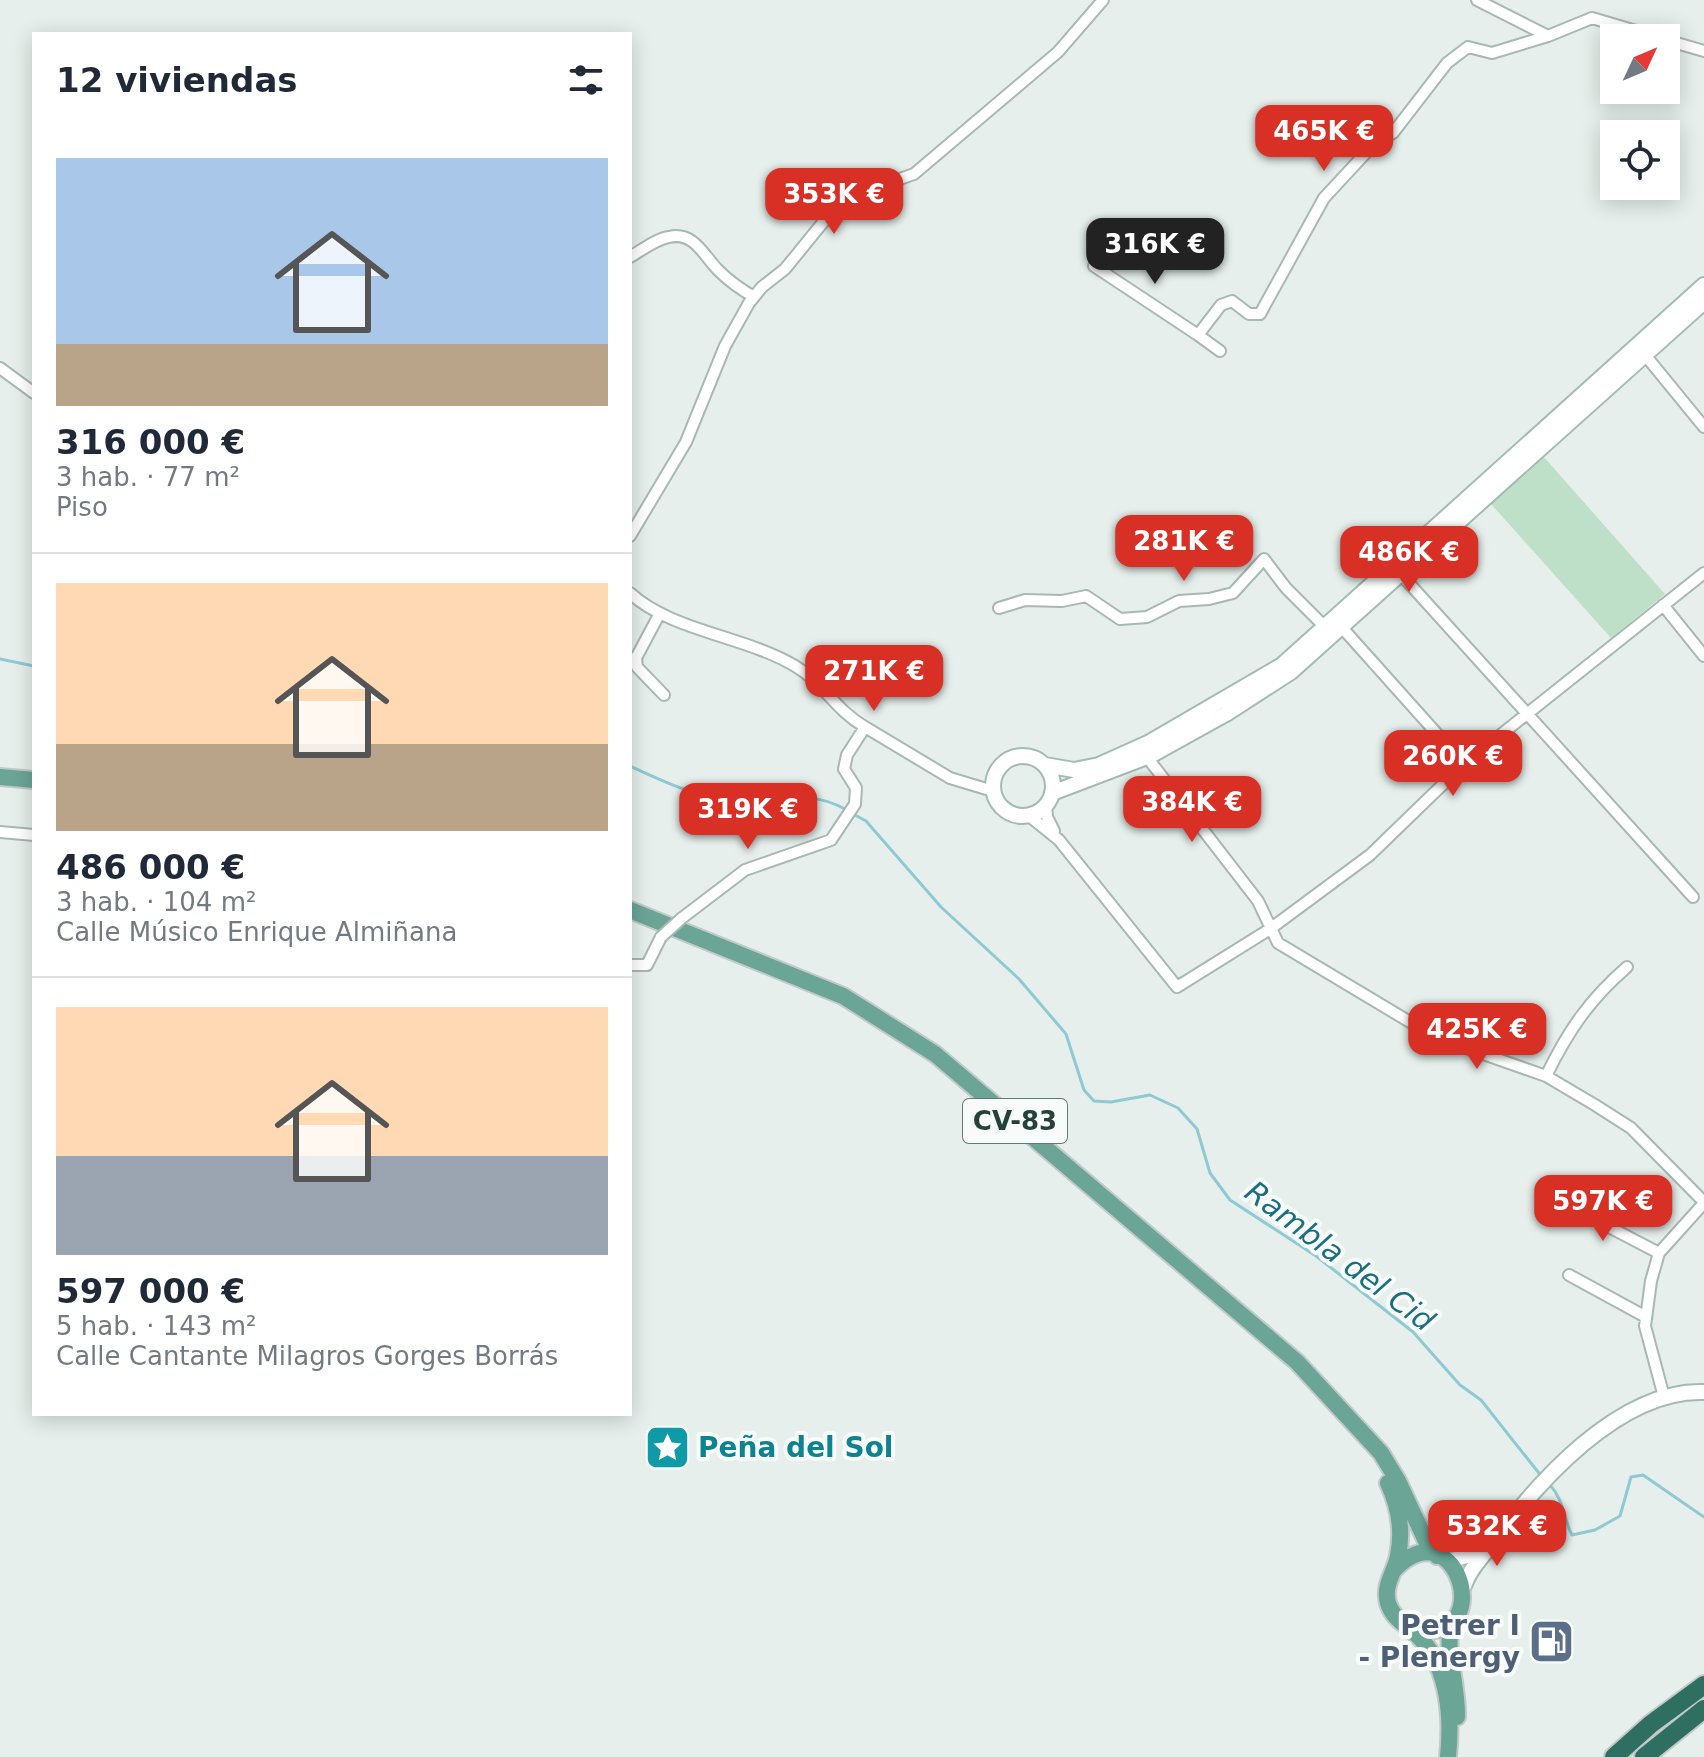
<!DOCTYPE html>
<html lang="es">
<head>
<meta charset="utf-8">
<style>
	:root { --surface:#fff; --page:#f2f2f3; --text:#1f2937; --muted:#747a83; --line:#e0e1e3; --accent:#d93025 }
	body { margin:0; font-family:"DejaVu Sans",sans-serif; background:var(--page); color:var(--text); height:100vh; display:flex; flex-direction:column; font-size:30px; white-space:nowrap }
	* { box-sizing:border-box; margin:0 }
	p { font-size:26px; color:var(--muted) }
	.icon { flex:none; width:44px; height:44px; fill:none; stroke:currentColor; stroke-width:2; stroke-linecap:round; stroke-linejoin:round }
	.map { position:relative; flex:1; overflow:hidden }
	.drawer { position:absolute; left:32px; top:32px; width:600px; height:1384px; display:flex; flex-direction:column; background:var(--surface); border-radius:0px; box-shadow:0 4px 20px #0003 }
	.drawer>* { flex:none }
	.needle { width:52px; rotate:46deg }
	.fabs { position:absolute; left:1600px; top:24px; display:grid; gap:16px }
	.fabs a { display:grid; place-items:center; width:80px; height:80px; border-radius:0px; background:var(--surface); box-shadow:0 4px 20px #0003; font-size:40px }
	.price { position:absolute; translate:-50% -68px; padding:0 18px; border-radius:16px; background:var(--accent); color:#fff; font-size:26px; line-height:52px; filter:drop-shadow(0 2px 4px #0008) }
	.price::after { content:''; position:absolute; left:50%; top:48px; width:24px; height:18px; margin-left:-12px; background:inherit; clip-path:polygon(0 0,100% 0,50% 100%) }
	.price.current { background:#222; color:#fff }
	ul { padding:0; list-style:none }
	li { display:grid; align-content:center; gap:16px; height:424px; padding:0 24px }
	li+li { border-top:2px solid var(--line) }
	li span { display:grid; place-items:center; height:248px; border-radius:0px; color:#555 }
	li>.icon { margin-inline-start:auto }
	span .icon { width:144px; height:144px; fill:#fffc; stroke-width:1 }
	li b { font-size:34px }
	h2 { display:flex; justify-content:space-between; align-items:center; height:96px; padding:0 24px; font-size:34px }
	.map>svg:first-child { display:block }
	.green { fill:#bfe0c8 }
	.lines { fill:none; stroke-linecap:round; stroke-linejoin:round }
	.stream { stroke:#8ec9d4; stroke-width:3 }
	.street-casing { stroke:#a8b8b2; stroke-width:14 }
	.secondary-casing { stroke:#a4bbb3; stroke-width:18 }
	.primary-casing { stroke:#c2cac8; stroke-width:20 }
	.highway-casing { stroke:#c2cac8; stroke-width:22 }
	.street { stroke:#fff; stroke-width:10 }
	.secondary { stroke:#fff; stroke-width:14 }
	.primary { stroke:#6aa596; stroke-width:16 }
	.highway { stroke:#2f6f62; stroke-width:18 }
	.street-bridge-casing { stroke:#a8b8b2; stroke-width:14; stroke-linecap:butt }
	.street-bridge { stroke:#fff; stroke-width:10 }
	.labels { text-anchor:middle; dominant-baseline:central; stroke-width:8; stroke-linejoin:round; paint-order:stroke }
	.shield { fill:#f7fbf9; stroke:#637a73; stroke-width:2 }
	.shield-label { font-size:26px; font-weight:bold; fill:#24423a }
	.culture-label { font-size:28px; font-weight:bold; fill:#0d838f; stroke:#f7fbf9; text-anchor:start }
	.service-label { font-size:28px; font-weight:bold; fill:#4e5e75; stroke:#f7fbf9; text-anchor:end }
	.water-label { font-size:30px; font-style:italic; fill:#1c6f80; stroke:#f7fbf9 }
</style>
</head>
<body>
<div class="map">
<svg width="1704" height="1757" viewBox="0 0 1704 1757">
	<rect width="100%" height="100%" fill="#e6efeb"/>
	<path class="green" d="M1543 456 1665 594 1611 638 1491 504Z"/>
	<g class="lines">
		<path class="stream" d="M0 659 34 666
			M630 766C658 779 693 796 724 798 767 800 806 787 847 810
			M853 814 866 821 941 907 1019 979 1066 1034 1084 1090 1094 1101 1111 1102 1150 1095 1178 1108 1197 1129 1210 1173 1230 1200 1316 1256 1413 1332 1460 1385 1481 1400 1542 1477
			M1550 1485C1564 1500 1563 1518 1572 1535L1595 1530 1620 1516 1631 1477 1643 1475 1704 1517"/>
		<defs>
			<path id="street" d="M1477 0 1548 36 1592 18 1660 38
				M1666 40 1704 51
				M630 257C642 250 656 239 669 237 694 231 704 256 718 270 729 281 740 289 754 297
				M1094 266 1198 335
				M1641 350 1704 427
				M1220 351 1198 335 1221 305 1232 301 1249 314H1260L1324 198 1375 143 1393 133 1447 63 1468 47 1492 53 1548 36
				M0 368 34 393
				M630 536 686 442 725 346 749 303 762 287 785 269 842 199 914 174 1058 52 1103 0
				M1397 570 1693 897
				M630 593C671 631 745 636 795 666 823 682 834 709 865 727
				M1663 605 1704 656
				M999 608 1025 600 1062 601 1086 596 1120 619 1147 617 1179 601 1209 599 1233 593 1264 559 1286 588 1325 627
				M1337 622 1464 764
				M636 658 637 667 664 695
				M630 659 636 658 660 613
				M1143 752 1258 901 1278 943 1435 1037 1546 1076 1595 1105 1631 1128 1704 1202
				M1046 804 1047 817 1054 831
				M1028 815 1059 840 1177 987 1270 929 1370 855 1464 764 1704 573
				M0 832 34 835
				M682 918 745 870 831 840 855 804 856 788 844 769 847 755 865 727 950 778 993 791
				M630 965H647L661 937
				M1546 1076C1568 1031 1589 1000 1627 967
				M1563 1203 1659 1253
				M1569 1275 1646 1317
				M1664 1397 1645 1326 1651 1281 1659 1253 1704 1203"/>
			<path id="secondary" d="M993 786a30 30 0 1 1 60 0a30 30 0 1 1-60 0Z
				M1045 765 1074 770 1099 765 1148 743 1282 665 1704 285
				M1052 793 1152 755 1226 714 1291 672 1704 302
				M1447 1561 1467 1556 1485 1544
				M1464 1586C1469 1570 1481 1559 1491 1545 1537 1483 1619 1389 1704 1392"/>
			<path id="primary" d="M0 777 34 780
				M630 910 843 996 935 1054 1297 1362 1381 1453 1398 1481 1426 1541 1437 1556
				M1388 1483C1399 1506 1403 1531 1398 1556 1395 1572 1383 1585 1388 1603 1393 1620 1410 1627 1421 1639 1449 1670 1452 1718 1448 1757
				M1393 1571C1458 1501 1501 1652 1410 1628
				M1452 1620C1444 1653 1458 1684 1457 1717"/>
			<path id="highway" d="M1614 1757 1651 1724 1704 1685
				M1644 1757 1704 1709"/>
		</defs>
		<use href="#street" class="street-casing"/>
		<use href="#secondary" class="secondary-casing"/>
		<use href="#primary" class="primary-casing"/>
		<use href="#highway" class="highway-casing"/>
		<use href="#street" class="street"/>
		<use href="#secondary" class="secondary"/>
		<use href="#primary" class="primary"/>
		<use href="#highway" class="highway"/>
		<defs>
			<path id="street-bridge" d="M661 937 682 918"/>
		</defs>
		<use href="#street-bridge" class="street-bridge-casing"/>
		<use href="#street-bridge" class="street-bridge"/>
	</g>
	<defs>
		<symbol id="sight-square" viewBox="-11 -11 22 22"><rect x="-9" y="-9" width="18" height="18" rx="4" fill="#0f9aa8" stroke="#f7fbf9"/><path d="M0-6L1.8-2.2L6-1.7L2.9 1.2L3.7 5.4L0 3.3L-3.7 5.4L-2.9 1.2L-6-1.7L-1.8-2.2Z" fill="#fff"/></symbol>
		<symbol id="fuel-square" viewBox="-11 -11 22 22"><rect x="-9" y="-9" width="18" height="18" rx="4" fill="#5c6f8a" stroke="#f7fbf9"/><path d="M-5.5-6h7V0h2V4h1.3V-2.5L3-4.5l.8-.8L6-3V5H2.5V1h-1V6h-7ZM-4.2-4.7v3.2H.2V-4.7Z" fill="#fff"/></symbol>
	</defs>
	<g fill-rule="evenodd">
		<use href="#sight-square" x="642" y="1422" width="51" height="51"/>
		<use href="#fuel-square" x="1526" y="1616" width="51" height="51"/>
	</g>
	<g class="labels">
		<rect class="shield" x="963" y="1099" width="104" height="44" rx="6"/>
		<g class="shield-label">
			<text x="1015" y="1121">CV-83</text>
		</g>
		<g class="culture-label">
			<text x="698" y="1447">Peña del Sol</text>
		</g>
		<g class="service-label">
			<text x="1520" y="1625">Petrer I<tspan x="1520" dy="32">- Plenergy</tspan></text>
		</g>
		<g class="water-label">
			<text transform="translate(1340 1256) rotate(37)">Rambla del Cid</text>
		</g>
	</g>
</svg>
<div class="fabs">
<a><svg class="needle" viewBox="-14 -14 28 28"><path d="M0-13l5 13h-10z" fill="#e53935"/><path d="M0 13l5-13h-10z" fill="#747a83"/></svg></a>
<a><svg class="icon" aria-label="locate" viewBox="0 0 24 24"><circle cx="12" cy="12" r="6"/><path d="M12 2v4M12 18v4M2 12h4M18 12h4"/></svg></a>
</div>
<b class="price" style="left:1324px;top:173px">465K €</b>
<b class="price" style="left:834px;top:236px">353K €</b>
<b class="price current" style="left:1155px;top:286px">316K €</b>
<b class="price" style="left:1184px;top:583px">281K €</b>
<b class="price" style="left:1409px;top:594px">486K €</b>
<b class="price" style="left:874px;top:713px">271K €</b>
<b class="price" style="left:1453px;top:798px">260K €</b>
<b class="price" style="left:1192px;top:844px">384K €</b>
<b class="price" style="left:748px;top:851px">319K €</b>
<b class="price" style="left:1477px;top:1071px">425K €</b>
<b class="price" style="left:1603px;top:1243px">597K €</b>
<b class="price" style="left:1497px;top:1568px">532K €</b>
<section class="drawer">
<h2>12 viviendas<svg class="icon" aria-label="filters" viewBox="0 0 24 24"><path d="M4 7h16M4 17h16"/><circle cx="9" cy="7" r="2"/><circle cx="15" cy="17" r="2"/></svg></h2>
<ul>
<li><span style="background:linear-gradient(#a9c7e8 75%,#b9a48a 0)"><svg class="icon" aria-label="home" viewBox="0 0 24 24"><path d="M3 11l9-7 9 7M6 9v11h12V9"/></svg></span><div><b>316 000 €</b><p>3 hab. · 77 m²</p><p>Piso</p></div></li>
<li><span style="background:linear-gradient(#ffd9b3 65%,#b9a48a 0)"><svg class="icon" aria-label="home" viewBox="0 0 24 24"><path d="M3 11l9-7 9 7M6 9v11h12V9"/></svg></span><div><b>486 000 €</b><p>3 hab. · 104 m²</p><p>Calle Músico Enrique Almiñana</p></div></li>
<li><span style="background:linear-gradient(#ffd9b3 60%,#9aa5b1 0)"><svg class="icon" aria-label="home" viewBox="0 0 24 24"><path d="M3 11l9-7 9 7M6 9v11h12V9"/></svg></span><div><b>597 000 €</b><p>5 hab. · 143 m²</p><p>Calle Cantante Milagros Gorges Borrás</p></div></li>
</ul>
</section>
</div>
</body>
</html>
